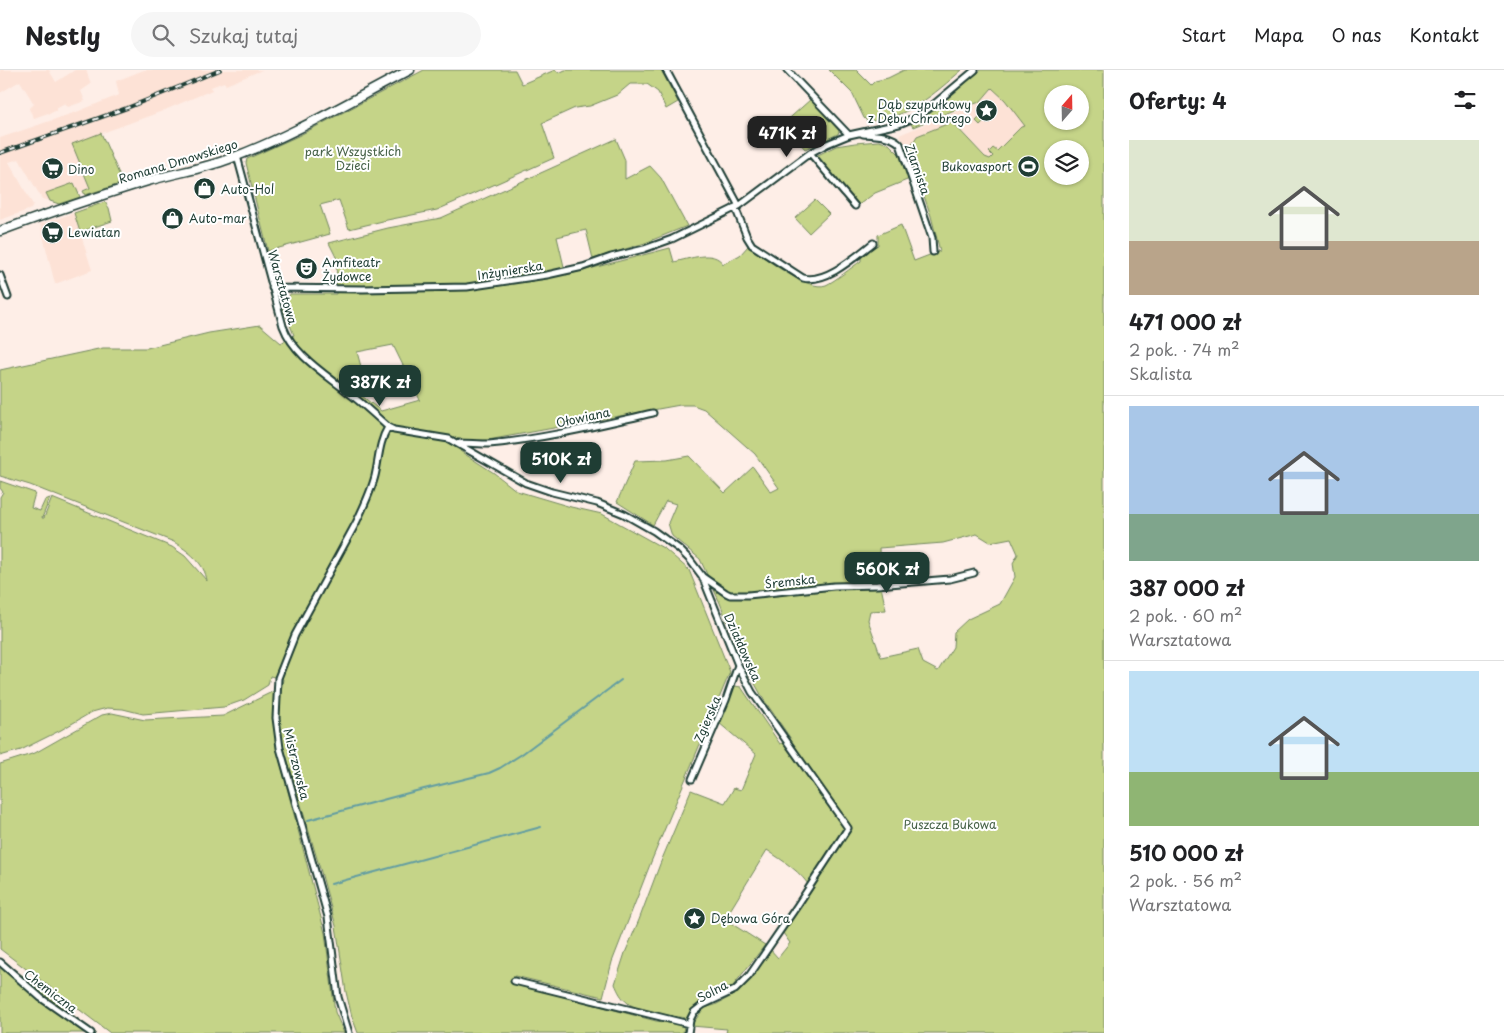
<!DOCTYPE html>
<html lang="pl">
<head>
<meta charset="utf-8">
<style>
	:root { --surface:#fff; --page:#f6f6f6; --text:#202124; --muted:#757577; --line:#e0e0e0; --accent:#1f3d34 }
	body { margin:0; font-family:"Playpen Sans",sans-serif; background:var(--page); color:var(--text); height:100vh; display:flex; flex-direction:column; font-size:19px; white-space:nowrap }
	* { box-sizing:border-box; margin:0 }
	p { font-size:16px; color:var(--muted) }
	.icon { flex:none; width:28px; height:28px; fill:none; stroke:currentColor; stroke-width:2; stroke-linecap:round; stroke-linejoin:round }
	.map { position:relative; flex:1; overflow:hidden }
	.details { display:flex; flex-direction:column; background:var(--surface); width:400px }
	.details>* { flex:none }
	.needle { width:32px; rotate:20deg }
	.fabs { position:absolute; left:1044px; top:15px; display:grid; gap:10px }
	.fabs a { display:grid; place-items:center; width:45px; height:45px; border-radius:50%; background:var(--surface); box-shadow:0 1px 4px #0004; font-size:25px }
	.price { position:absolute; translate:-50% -42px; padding:0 11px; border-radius:10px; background:var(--accent); color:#fff; font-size:16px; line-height:32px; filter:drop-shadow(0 1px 2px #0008) }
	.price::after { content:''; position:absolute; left:50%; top:30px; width:15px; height:11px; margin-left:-8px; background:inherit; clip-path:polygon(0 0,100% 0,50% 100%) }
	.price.selected { background:#222; color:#fff }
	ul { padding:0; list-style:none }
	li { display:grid; align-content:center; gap:10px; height:265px; padding:0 25px }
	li+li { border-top:1px solid var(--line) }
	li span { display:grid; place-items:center; height:155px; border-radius:0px; color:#555 }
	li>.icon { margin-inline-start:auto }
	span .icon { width:90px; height:90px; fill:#fffc; stroke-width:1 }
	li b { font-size:21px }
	h2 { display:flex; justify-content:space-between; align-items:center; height:60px; padding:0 25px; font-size:21px }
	header { display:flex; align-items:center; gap:30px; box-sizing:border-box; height:70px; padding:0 25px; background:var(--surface); border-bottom:1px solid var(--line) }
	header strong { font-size:24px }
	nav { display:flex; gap:28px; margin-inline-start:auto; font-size:18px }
	.search { width:350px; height:45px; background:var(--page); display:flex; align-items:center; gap:12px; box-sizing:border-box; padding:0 18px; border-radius:28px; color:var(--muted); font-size:19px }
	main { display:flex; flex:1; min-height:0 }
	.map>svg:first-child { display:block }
	.built { fill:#fde2d6 }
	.green { fill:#c5d488; stroke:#72885e; fill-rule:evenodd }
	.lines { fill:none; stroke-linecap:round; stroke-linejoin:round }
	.stream { stroke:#629da2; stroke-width:2 }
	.street-casing { stroke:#1f3d34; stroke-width:9 }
	.primary-casing { stroke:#1f3d34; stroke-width:11 }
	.street { stroke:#fff; stroke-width:5 }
	.primary { stroke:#fff; stroke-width:8 }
	.rail-casing { stroke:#1f3d34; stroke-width:4 }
	.rail { stroke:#fff; stroke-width:2; stroke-dasharray:5.5; stroke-linecap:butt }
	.labels { text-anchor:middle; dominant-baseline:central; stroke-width:4; stroke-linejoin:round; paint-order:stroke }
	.poi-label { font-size:12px; fill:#1f3d34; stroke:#fff; text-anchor:start }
	.park-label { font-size:12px; fill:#486349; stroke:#fff }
	.street-label { font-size:12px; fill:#1f3d34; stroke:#fff }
</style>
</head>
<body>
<header>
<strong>Nestly</strong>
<div class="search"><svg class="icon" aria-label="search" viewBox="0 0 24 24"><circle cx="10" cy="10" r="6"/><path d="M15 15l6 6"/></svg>Szukaj tutaj</div>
<nav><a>Start</a><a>Mapa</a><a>O nas</a><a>Kontakt</a></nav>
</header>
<main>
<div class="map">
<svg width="1104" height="963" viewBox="0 0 1104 963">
	<rect width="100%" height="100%" fill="#feeee7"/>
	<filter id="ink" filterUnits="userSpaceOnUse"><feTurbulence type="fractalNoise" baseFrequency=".02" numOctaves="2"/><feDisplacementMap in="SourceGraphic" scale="10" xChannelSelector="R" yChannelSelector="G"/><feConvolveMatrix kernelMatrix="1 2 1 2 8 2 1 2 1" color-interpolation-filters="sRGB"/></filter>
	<g filter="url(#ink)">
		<path class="built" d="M0 0H49L56 12 75 0H86L91 14 81 21 85 31 68 37 65 33 56 38 57 40 49 44 48 43 34 48 29 39 34 34 20 11 0 23Z
			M144 0H262L226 15 224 12 211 17 212 20 160 42 72 74 90 118 50 131 42 129 19 89 9 92 33 135 31 139 0 150V68L79 41 119 25 116 11Z
			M992 18 1005 30 1025 56 1052 106 1041 132 993 86 990 89 985 87 953 52 917 66 909 79 899 65 980 32Z
			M74 143 92 200 55 214 40 154Z"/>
		<path class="green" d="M424 0H515L522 14 555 0 559 3 565 0H661L678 32 666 39 658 22 647 14H630L617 25 590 36 575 38 542 53 554 88 437 140 387 150 349 159 339 130 320 135 330 164 268 181 246 93 247 89 298 66Z
			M829 0H856L871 15 875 11 888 8 904 0H962C935 23 905 51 867 51L864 48 852 23Z
			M981 0H1104V963H726L727 959 691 956 704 938 715 935 732 926 770 879 778 888 790 873 783 863 811 819C802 802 783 791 767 780L726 847 732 854 765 875 729 921 714 928 700 931 689 948C675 947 637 941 628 933 621 928 618 921 615 914L625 883 639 850 660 794 691 720 725 733 734 718 741 720 756 684 719 653 735 616 741 617 780 674 791 669 764 630 744 594 720 533 700 489 672 466 668 453 676 434 666 431 653 455 617 432 635 391 667 390 689 386 725 423 753 397 771 422 779 418 755 384 704 339 693 335H680L488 370 469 372 460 381 494 403 517 421 571 437 602 444 665 479 689 500 730 602 651 792 612 892 603 927 515 906 512 913 656 951 684 955 683 963H358L352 947 346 922 336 856 321 802 284 678 278 683 325 863 335 942 344 963H110L0 879V694L35 683 102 645 112 643 145 650 223 646 274 621 273 641 279 633 283 609 270 606 268 615 244 630 224 637 143 644 123 639 107 638 92 642 61 660 21 680 0 686V427L3 422 0 418V411L35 423 31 438 40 441 45 430 50 428 42 448H44L52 428 172 477 185 486 207 511C205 493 188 481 174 472L30 415 0 406V300L103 278H147L209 263 260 255 281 273 294 265 283 238 290 224H336L337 189 329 173 388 158 441 148 616 69 625 90V109L650 96 661 108 687 156 645 173 593 189 586 160 557 167 566 205 670 178 674 192C689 189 714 179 723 194L740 185 749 175C762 187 808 222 826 215 835 211 852 197 861 191V185L878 175V165L901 155 914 191 940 181 931 146 917 106 875 123 857 136 816 86 836 76 855 73 879 71 889 74 899 84 909 79 917 66 952 52 985 87 990 89 993 86 989 82 993 78 997 81 1021 57 1025 56 1005 30 992 18 980 32 952 41 913 57 911 54 932 42ZM1052 24H1080V51H1052ZM1052 79H1080V106H1052ZM393 275 420 330 381 341 352 318 363 304 357 282ZM977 464 990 472 1011 468 1018 484 1013 493 1015 507 1000 534 968 549 954 562 953 577 938 601 923 593 918 579 881 587 868 550 870 541 886 540 880 512 879 478 943 473Z
			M811 29 839 61 838 64 805 79 783 54Z
			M980 36H988L994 41 980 55 976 51 982 45Z
			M101 63 123 113 85 125 83 121 90 118 72 74Z
			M74 113 80 127 59 134 50 131 46 123Z
			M815 130 829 144 809 163 795 148Z
			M105 132 109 138 112 151 80 162 74 143Z
			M0 888 96 963H0Z"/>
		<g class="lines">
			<path class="stream" d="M308 750 412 722 489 703 500 698 522 684 621 610
				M331 814 541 757"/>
			<defs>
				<path id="street" d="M666 0 739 136
					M787 0 849 65
					M863 64C875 65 892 65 900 74L932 168 933 182
					M810 83 855 136
					M237 86 283 256C294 286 326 304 350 324 363 334 376 346 388 357L394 360 449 369 526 413 552 422 597 433 624 444 654 461 679 479 690 490 702 506 738 595 752 622 848 758 797 836 749 906 735 920 703 935 694 942 690 950 688 963
					M735 137 747 167 752 175 803 208C826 214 856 186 873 173
					M0 205 8 227
					M272 218 363 219 467 217 547 205 583 197 611 187 644 179 672 169 739 136 810 83 827 74 849 65 899 54 916 47 927 40 975 0
					M458 373C468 373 479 374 489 374 544 369 599 355 653 343
					M703 507 726 523 730 525H748L834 516 877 515 950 509 974 503
					M692 709 726 630 738 595
					M0 892 41 928 91 963
					M514 911 689 954
					M349 963 338 927 328 847 280 678 276 648 278 608 295 565 356 453C363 438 371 422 375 406 379 389 379 372 388 357"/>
				<path id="primary" d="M0 161C49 143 98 126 148 111 175 103 203 99 229 89 292 66 350 31 410 0"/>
			</defs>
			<use href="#street" class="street-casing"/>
			<use href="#primary" class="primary-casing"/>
			<use href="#street" class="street"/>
			<use href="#primary" class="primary"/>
			<defs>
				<path id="rail" d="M0 83 127 38 220 0"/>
			</defs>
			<use href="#rail" class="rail-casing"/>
			<use href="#rail" class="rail"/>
		</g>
	</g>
	<defs>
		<symbol id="sight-disc" viewBox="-11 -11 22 22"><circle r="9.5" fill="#1f3d34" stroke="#fff"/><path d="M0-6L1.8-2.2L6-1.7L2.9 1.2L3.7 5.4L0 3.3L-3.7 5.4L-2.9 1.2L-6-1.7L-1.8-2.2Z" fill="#fff"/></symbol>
		<symbol id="stadium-disc" viewBox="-11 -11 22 22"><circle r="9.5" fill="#1f3d34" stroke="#fff"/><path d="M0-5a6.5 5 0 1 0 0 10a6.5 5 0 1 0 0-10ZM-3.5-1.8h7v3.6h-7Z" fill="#fff"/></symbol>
		<symbol id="supermarket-disc" viewBox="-11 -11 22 22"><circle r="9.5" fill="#1f3d34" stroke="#fff"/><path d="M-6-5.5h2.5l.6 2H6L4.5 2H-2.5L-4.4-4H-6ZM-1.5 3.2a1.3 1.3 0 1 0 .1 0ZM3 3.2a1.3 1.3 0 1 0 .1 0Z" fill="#fff"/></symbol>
		<symbol id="shop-disc" viewBox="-11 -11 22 22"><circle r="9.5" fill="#1f3d34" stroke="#fff"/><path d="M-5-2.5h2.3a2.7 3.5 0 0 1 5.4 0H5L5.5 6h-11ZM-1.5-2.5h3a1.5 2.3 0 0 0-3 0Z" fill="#fff"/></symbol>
		<symbol id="theatre-disc" viewBox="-11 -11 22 22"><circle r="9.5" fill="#1f3d34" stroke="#fff"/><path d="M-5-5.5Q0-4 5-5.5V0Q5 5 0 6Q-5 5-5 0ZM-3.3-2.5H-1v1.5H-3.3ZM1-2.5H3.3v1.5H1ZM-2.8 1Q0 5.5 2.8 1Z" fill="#fff"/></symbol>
	</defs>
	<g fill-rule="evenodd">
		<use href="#sight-disc" x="974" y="28" width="25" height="25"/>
		<use href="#stadium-disc" x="1016" y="84" width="25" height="25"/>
		<use href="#supermarket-disc" x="40" y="86" width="25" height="25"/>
		<use href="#shop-disc" x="192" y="106" width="25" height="25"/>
		<use href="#shop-disc" x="160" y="136" width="25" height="25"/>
		<use href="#supermarket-disc" x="40" y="150" width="25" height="25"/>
		<use href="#theatre-disc" x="294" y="186" width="25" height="25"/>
		<use href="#sight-disc" x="682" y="836" width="25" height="25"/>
	</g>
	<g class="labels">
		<g class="poi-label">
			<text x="971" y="34" text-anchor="end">Dąb szypułkowy<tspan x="971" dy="14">z Dębu Chrobrego</tspan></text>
			<text x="1012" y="96" text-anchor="end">Bukovasport</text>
			<text x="68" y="99">Dino</text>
			<text x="221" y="119">Auto-Hol</text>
			<text x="189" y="148">Auto-mar</text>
			<text x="68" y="162">Lewiatan</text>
			<text x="322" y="192">Amfiteatr<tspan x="322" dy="14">Żydowce</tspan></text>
			<text x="711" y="848">Dębowa Góra</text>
		</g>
		<g class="park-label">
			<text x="353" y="81">park Wszystkich<tspan x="353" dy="14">Dzieci</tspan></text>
			<text x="950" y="754">Puszcza Bukowa</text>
		</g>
		<g class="street-label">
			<text transform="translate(178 91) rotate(-17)">Romana Dmowskiego</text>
			<text transform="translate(918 99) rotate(71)">Ziarnista</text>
			<text transform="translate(510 200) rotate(-9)">Inżynierska</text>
			<text transform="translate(283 217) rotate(74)">Warsztatowa</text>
			<text transform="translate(583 347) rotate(-12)">Ołowiana</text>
			<text transform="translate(790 511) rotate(-6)">Śremska</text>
			<text transform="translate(743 577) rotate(66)">Działdowska</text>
			<text transform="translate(707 649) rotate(-67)">Zgierska</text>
			<text transform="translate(297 694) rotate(76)">Mistrzowska</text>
			<text transform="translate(51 921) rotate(37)">Chemiczna</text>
			<text transform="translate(712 921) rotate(-28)">Solna</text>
		</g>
	</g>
</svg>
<div class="fabs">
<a><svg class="needle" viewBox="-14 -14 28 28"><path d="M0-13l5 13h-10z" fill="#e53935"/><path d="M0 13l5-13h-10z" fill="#757577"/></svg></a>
<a><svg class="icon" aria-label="layers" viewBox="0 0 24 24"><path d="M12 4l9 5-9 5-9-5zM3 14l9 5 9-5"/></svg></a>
</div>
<b class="price selected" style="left:787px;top:88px">471K zł</b>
<b class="price" style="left:380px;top:337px">387K zł</b>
<b class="price" style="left:561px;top:414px">510K zł</b>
<b class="price" style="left:887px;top:524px">560K zł</b>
</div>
<section class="details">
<h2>Oferty: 4<svg class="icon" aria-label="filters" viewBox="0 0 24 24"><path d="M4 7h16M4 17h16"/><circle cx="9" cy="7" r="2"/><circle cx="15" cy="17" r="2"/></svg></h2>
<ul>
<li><span style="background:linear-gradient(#dfe7d0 65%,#b9a48a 0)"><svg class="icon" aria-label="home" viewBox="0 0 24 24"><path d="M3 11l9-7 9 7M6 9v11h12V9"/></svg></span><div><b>471 000 zł</b><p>2 pok. · 74 m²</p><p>Skalista</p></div></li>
<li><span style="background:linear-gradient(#a9c7e8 70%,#7fa58c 0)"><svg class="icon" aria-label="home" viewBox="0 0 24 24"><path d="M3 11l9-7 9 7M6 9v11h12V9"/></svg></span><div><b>387 000 zł</b><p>2 pok. · 60 m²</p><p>Warsztatowa</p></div></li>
<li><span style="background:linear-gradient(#bfe0f5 65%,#8fb573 0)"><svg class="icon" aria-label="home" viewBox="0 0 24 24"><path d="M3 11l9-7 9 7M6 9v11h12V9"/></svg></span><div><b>510 000 zł</b><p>2 pok. · 56 m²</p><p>Warsztatowa</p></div></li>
</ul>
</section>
</main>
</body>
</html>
